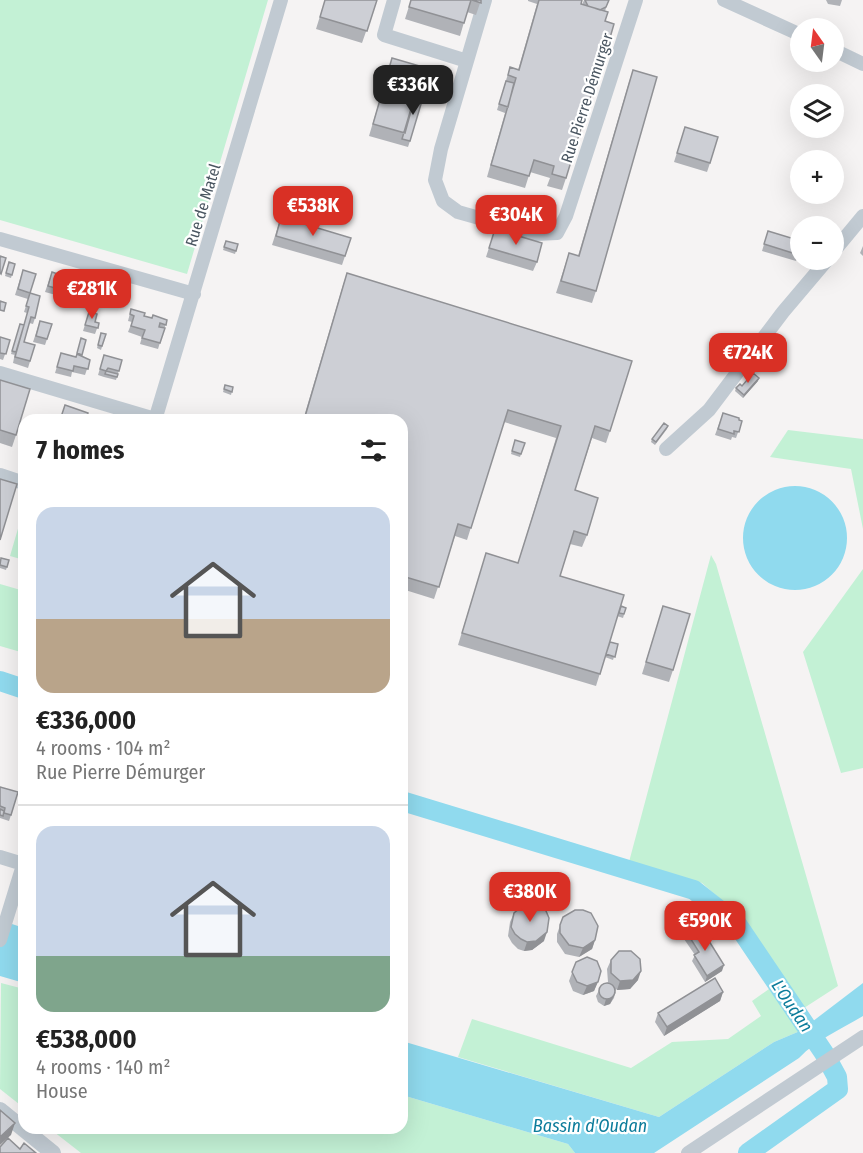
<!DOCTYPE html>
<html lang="en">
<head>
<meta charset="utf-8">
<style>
	:root { --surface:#fff; --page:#f6f6f6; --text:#222; --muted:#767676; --line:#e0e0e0; --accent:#d93025 }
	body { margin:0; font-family:"Fira Sans Condensed",sans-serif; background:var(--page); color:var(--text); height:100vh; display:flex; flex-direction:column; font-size:22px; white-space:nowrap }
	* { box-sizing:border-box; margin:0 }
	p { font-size:20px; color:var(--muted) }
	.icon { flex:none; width:33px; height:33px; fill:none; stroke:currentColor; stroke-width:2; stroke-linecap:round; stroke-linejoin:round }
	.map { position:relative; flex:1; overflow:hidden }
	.drawer { position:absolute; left:18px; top:414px; width:390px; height:720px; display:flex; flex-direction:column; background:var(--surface); border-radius:18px; box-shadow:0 6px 24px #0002 }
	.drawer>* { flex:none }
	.needle { width:39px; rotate:346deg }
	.fabs { position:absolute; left:790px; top:18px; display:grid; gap:12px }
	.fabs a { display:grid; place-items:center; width:54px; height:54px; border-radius:50%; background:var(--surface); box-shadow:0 6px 24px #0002; font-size:30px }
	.price { position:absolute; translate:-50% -51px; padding:0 14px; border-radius:12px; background:var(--accent); color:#fff; font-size:20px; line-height:39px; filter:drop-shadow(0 2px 3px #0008) }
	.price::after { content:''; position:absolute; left:50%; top:36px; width:18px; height:14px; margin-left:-9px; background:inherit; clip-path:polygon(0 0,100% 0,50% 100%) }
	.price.on { background:#222; color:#fff }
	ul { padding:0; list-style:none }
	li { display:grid; align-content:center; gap:12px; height:318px; padding:0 18px }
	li+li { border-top:2px solid var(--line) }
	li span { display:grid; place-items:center; height:186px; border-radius:18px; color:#555 }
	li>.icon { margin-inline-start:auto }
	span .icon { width:108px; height:108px; fill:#fffc; stroke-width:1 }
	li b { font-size:26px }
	h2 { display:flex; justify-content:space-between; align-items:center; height:72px; padding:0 18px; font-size:26px }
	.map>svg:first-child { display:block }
	.green { fill:#c3f1d5 }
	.water { fill:#90daee }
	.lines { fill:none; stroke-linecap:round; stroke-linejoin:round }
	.river { stroke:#90daee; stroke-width:20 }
	.minor { stroke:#c1cad2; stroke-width:14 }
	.tertiary { stroke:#c1cad2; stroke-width:16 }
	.wall { fill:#b0b2b7 }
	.shaded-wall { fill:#909195 }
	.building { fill:#cdcfd5; stroke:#909195; stroke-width:1.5 }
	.labels { text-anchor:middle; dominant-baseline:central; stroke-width:4.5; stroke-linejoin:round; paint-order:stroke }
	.street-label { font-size:16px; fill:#4a5661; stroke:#fff }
	.water-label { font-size:18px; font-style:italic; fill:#0c7c9b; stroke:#fff }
</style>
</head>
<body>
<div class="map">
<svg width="863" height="1153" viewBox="0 0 863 1153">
	<rect width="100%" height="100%" fill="#f5f3f3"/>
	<path class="green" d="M0 0H268L187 274 0 220Z
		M788 430 863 439V529L851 469 770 457Z
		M24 508V560L10 556Z
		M711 555 716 564 838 986 804 1008 742 918 702 883 629 862Z
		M863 569V768L841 773 803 652Z
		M0 584 24 591V653L0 646Z
		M1 983 24 989V1108L0 1089Z
		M769 989 800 1031 774 1042 659 1117 458 1057 472 1019 631 1068 672 1042 728 1039 761 1016 752 1001Z
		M402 1095 568 1144 575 1153H81L49 1128H402Z"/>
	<path class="water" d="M743 538a52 52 0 1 1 104 0a52 52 0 1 1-104 0Z
		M0 920 24 928V983L0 976Z
		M863 983V1016C840 1030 817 1039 799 1058L654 1153H575L568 1144 402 1095V1041L659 1117 774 1042 800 1031Z"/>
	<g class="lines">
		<path class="river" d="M0 681 24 689
			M402 801 694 890 737 924 824 1053 837 1077 838 1089 748 1153"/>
		<path class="minor" d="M394 0 384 35 467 61
			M485 0 441 149 435 180 443 201 458 212 536 234 557 233 566 216 636 0
			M724 0 801 35
			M834 50 863 64
			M0 239 194 294
			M834 251 863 216
			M0 373 155 419
			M155 420 281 0
			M666 449 709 410 783 312 827 260
			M0 475 24 483
			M0 857 23 864
			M0 940 24 862
			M688 1153 863 1037"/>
		<path class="tertiary" d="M0 1110 53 1153"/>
	</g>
	<path class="wall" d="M325 0H377L362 43 316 29Z
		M411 0H481L476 15 467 12 460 36 405 19Z
		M528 0H582L581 4 582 5 584 0H609L605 11V55L601 67 599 66 590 92 566 178 562 190 547 186 550 178 530 172 525 188 487 177 505 113 497 110 504 87 510 67 518 70 537 4 528 1Z
		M826 0H842L840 6 828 4Z
		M392 58 416 92 410 141 408 147 369 136Z
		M633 70 596 291 592 303 556 293 569 253 578 256 629 82Z
		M685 127 710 163 707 172 674 162Z
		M281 217 345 256 342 265 272 245Z
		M495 229 537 262 533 271 486 257Z
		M768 231 801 247 796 261 762 251Z
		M226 241 238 244 235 254 223 250Z
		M863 246V256L860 253Z
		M9 262 15 264 11 278 5 276Z
		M52 272 65 291 63 297 45 292Z
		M347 273 610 431 606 443 592 438 575 490 587 535 582 547 570 544 560 576 626 608 623 618 617 616 610 642 618 644 613 660 605 657 596 686 458 645 486 553 518 563 556 438 504 422 467 540 455 536 434 599 402 589V420H303L343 285Z
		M36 274 28 299 15 295 21 276Z
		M100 274 106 294 104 300 93 298Z
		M30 293 35 318 33 324 29 323 24 342 35 345 28 368 13 363 15 353V355L11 354 20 324 24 325 27 313 24 312Z
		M131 309 144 316 152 318 167 320 158 349 140 344 142 337 128 332 132 322 128 321Z
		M89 312 95 322 99 323 95 334 83 331Z
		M40 321 52 324 45 345 33 342Z
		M101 333 106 334 101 350 97 348Z
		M0 337 10 340 3 360 0 359Z
		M81 338 86 340 81 356 90 360 85 375 72 372 71 377 55 373 61 353 76 357Z
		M104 355 122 360 116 380 104 377 105 376 104 377 98 375Z
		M0 380 16 435 12 447 0 443Z
		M758 381 743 398 735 391 736 388Z
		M225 385 233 387 231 395 223 392Z
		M65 405 87 416 93 420H60Z
		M723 413 742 421 736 438 732 437 731 440 715 435Z
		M668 426 667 429 655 445 651 442 652 439Z
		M515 440 525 443 520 457 511 454Z
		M0 560H9L6 570 0 568Z
		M663 606 673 670 669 682 642 674Z
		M0 787 11 815 9 821 0 818Z
		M514 913 544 941 532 950 524 951 518 949 512 943 508 936 510 922Z
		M563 917 595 940 592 949 579 957 565 954 557 942V934Z
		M687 933 722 971 705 982 692 961 695 955 684 939Z
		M611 960 638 980 630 989 617 990 616 989 614 998 610 1004 604 1006 598 1002 596 996 599 990 608 982 607 969Z
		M576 962 601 971 594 991 583 995 573 991 569 981Z
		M723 992 720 1001 664 1036 655 1022 658 1013Z"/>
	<path class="shaded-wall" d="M759 378 758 381 743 398 744 395Z
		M547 932 544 941 532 950 524 951 527 942Z
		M595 940 592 949 579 957 583 948Z
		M724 965 722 971 705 982 707 976Z
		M641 971 638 980 630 989 617 990 620 981Z
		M598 982 594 991 583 995 587 986Z
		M616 992 610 1004 604 1006 606 999Z
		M723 992 720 1001 664 1036 667 1027Z
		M15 1123 11 1135 0 1145V1137Z"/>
	<path class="building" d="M325 0H377L367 31 320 17Z
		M411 0H471L464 23 409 7Z
		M472 0H481V3Z
		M539 0H582L581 4 608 12 605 21 614 24 605 55 602 54 594 82 588 80 585 90 592 92 566 178 552 174 554 166 534 160 529 176 491 165 516 78 508 75 510 67 519 70Z
		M585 0H609L606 7 600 10 588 6Z
		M392 58 423 67 405 133 373 124Z
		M633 70 657 77 596 291 561 281 569 253 579 256Z
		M506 81 514 83 508 107 499 104Z
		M416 92 424 94 410 141 402 139Z
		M685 127 718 137 710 163 677 153Z
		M281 217 351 238 345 256 276 236Z
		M495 229 542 243 537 262 489 248Z
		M768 231 801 241V247L799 255 764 244Z
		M226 241 238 244 236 251 224 247Z
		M0 256 6 258 1 274 0 273Z
		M9 262 15 264 12 275 6 273Z
		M23 270 36 274 30 293 18 289Z
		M52 272 69 278 65 291 48 286Z
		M347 273 632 361 610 431 595 426 575 490 598 498 587 535 574 531 560 576 624 595 600 674 462 633 486 553 518 563 561 426 508 410 471 528 458 524 439 587 402 576V420H304Z
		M100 274 111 277 106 294 95 291Z
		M30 293 40 296 35 318 31 317 24 342 35 345 30 361 15 357 29 307 26 306Z
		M0 301 6 303 4 311 0 310Z
		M131 309 145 313 144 316 152 318 153 315 167 320 166 325 160 323 159 327 165 328 160 343 142 338 145 330 131 326 134 316 130 314Z
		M89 312 97 314 95 322 99 323 98 328 85 325Z
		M40 321 52 324 47 339 36 336Z
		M20 324 24 325 16 352 12 351Z
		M101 333 106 334 102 346 98 345Z
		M0 337 10 340 6 354 0 353Z
		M81 338 86 340 82 355 77 353Z
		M61 353 76 357 77 354 90 360 88 369 74 366 73 371 57 367Z
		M104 355 122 360 119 371 108 368 106 371 100 369Z
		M106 371 118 374 117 377 105 374Z
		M753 373 759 378 744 395 736 388 740 384 742 386Z
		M0 380 30 389 16 435 0 430Z
		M225 385 233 387 232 392 224 389Z
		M65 405 88 413 86 420H71L61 417Z
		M723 413 739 418V420L742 421 739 432 734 431V434L718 429Z
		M87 416 94 418 93 420H86Z
		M664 423 668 426 656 442 652 439Z
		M515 440 525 443 521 454 512 451Z
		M0 479 17 484 0 540Z
		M1 558 9 560 7 567 0 565Z
		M621 606 626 608 624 614 619 613Z
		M663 606 690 614 673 670 646 662Z
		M610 642 618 644 615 657 606 654Z
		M0 787 18 792 11 815 4 813 5 808 0 806Z
		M0 809 4 811 3 816 0 815Z
		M525 904 540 905 546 911 549 918 547 932 536 941 527 942 521 939 515 934 511 927 514 913Z
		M575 910H583L591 913 598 926 595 940 583 948 569 945 560 933V925L563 917Z
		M699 925 724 965 707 976 694 955 699 952 687 933Z
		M619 951H631L640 959 641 971 633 980 620 981 611 973V960Z
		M587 957 597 961 601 971 598 982 587 986 577 982 572 972 576 962Z
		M715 978 723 992 667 1027 658 1013Z
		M599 991a8 8 0 1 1 16 0a8 8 0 1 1-16 0Z
		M0 1110 15 1123 0 1137Z
		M8 1138 20 1149 24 1143 36 1153H0V1147Z"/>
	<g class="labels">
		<g class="street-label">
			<text transform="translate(587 98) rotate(-72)">Rue Pierre Démurger</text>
			<text transform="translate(203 205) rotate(-73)">Rue de Matel</text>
		</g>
		<g class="water-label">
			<text transform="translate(792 1006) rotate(56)">L'Oudan</text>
			<text x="590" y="1126">Bassin d'Oudan</text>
		</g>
	</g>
</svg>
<div class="fabs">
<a><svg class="needle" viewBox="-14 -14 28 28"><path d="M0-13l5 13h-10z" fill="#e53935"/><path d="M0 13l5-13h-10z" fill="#767676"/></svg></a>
<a><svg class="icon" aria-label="layers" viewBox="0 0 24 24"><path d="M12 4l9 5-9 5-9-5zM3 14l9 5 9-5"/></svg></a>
<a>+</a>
<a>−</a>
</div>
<b class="price on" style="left:413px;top:116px">€336K</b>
<b class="price" style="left:313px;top:237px">€538K</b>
<b class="price" style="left:516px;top:246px">€304K</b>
<b class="price" style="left:92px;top:320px">€281K</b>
<b class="price" style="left:748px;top:384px">€724K</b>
<b class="price" style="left:530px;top:923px">€380K</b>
<b class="price" style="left:705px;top:952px">€590K</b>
<section class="drawer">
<h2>7 homes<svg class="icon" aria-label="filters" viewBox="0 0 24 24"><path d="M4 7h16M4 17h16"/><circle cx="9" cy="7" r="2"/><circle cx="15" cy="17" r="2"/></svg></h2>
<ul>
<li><span style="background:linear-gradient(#c9d6e8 60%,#b9a48a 0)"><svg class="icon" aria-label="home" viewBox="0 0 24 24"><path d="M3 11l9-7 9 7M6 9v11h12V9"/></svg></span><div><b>€336,000</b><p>4 rooms · 104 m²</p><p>Rue Pierre Démurger</p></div></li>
<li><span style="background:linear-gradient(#c9d6e8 70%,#7fa58c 0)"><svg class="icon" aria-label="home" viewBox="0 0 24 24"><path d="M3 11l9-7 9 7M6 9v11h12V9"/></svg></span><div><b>€538,000</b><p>4 rooms · 140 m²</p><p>House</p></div></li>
</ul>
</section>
</div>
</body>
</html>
